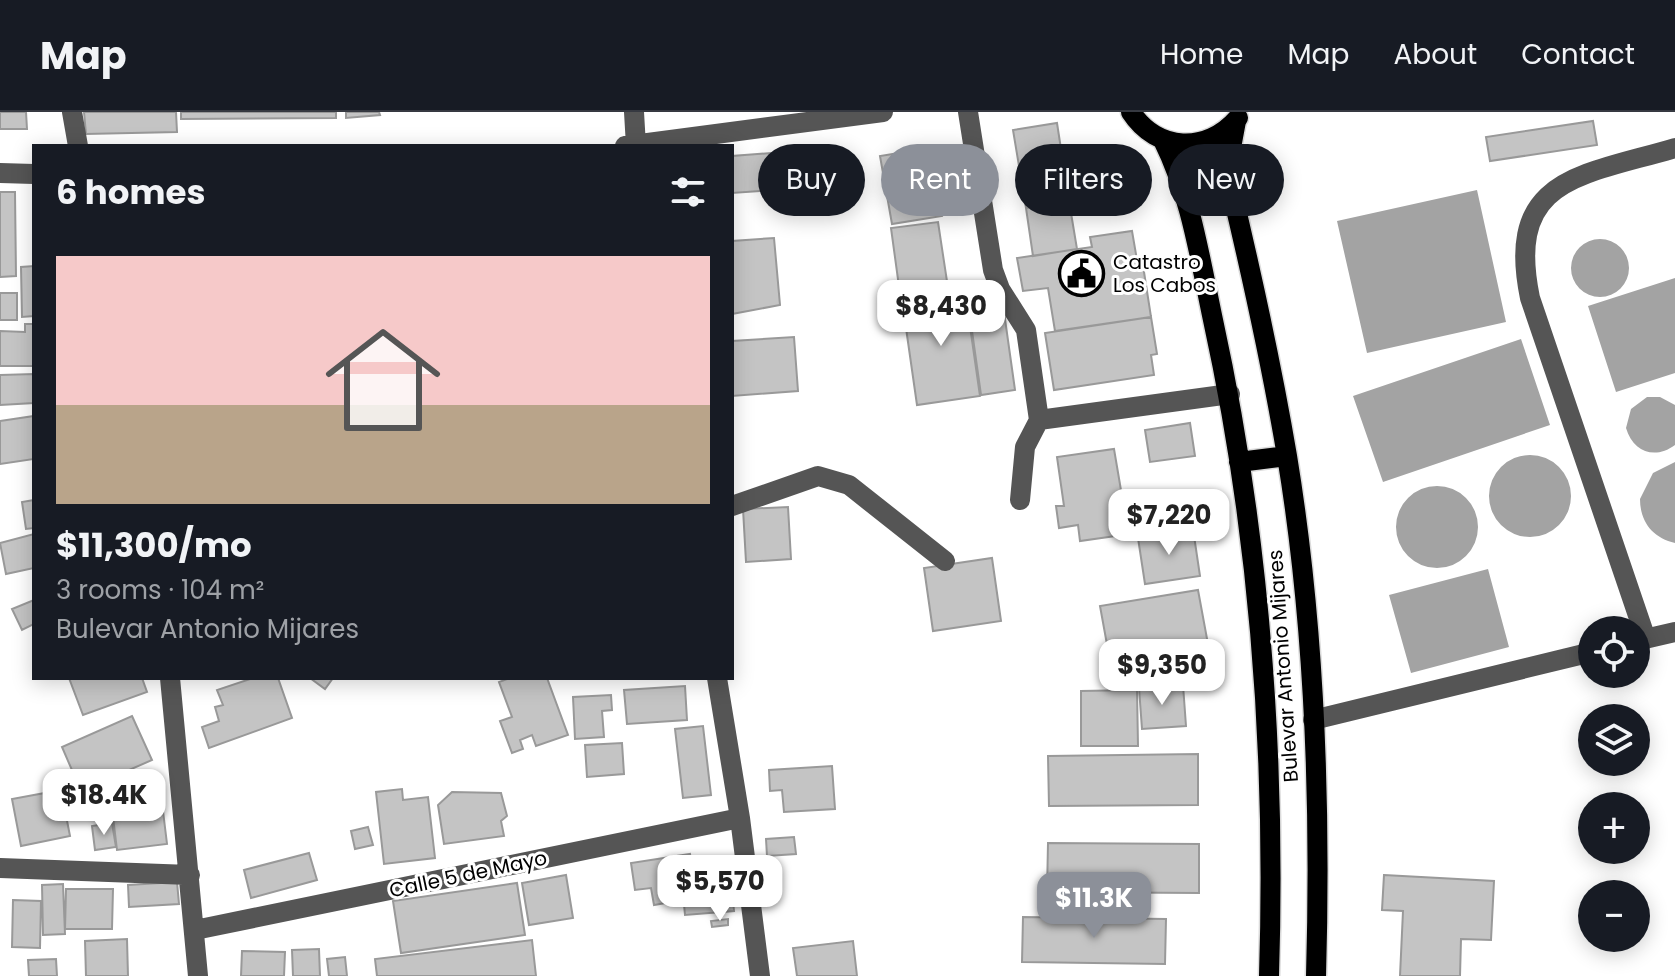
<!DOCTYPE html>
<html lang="en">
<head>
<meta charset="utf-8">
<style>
	:root { --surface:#171b24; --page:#242831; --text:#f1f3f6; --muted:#9ea1a6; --line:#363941; --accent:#8c9099 }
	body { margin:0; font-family:Poppins,sans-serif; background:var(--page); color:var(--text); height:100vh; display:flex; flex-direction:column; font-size:30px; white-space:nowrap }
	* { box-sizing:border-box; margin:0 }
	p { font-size:26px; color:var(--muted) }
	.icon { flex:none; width:44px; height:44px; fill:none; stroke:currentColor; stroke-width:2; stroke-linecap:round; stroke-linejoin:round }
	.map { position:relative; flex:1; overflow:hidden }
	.drawer { position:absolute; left:32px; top:32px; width:702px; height:536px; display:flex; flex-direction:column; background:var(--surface); border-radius:0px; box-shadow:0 4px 20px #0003 }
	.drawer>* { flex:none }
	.guide { position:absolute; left:758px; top:32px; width:760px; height:72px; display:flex; gap:16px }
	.buttons { position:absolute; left:1578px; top:504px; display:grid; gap:16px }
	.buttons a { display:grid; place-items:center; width:72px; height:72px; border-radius:50%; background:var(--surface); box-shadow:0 4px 20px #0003; font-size:40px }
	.price { position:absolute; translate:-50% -68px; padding:0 18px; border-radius:16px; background:#fff; color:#222; font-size:26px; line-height:52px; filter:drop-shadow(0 2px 4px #0008) }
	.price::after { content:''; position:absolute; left:50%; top:48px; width:24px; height:18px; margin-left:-12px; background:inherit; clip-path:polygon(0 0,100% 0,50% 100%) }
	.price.active { background:var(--accent); color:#fff }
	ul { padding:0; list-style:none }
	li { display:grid; align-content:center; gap:16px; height:424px; padding:0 24px }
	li+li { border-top:2px solid var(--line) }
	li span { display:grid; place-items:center; height:248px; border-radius:0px; color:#555 }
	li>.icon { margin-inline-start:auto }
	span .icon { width:144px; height:144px; fill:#fffc; stroke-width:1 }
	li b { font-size:34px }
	h2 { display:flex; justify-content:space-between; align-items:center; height:96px; padding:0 24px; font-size:34px }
	.pill { padding:0 28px; border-radius:36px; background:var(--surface); box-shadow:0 4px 20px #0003; font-size:28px; line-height:72px }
	.pill.active { background:var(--accent); color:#fff }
	header { display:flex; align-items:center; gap:48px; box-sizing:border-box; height:112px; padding:0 40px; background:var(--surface); border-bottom:2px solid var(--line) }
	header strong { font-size:38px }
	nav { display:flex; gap:44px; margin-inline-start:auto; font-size:28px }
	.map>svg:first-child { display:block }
	.water { fill:#a3a3a3 }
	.building { fill:#c4c4c4; stroke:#999; stroke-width:2 }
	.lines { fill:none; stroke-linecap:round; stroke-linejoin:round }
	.major-casing { stroke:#dbdbdb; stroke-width:23 }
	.minor { stroke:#555; stroke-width:20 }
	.major { stroke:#000; stroke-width:20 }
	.labels { text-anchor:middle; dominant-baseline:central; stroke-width:6; stroke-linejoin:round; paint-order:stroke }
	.poi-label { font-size:20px; fill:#000; stroke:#fff; text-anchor:start }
	.street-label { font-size:20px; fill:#000; stroke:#fff }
</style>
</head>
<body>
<header>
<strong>Map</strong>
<nav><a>Home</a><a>Map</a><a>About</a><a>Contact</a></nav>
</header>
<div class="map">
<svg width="1675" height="864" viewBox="0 0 1675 864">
	<rect width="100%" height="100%" fill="#fff"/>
	<path class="water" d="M1477 78 1506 210 1367 241 1337 109Z
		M1571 156a29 29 0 1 1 58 0a29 29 0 1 1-58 0Z
		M1675 166V261L1616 280 1588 194Z
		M1521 227 1550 313 1383 370 1353 284Z
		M1647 285H1660L1675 293V333C1655 348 1633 340 1626 316L1631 297Z
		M1489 384a41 41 0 1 1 82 0a41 41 0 1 1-82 0Z
		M1675 350V431C1653 426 1640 410 1640 387L1653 361Z
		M1396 415a41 41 0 1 1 82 0a41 41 0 1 1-82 0Z
		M1488 457 1509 535 1411 561 1389 483Z"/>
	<path class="building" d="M0 0H26L27 17H0Z
		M84 0H176L177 20 86 22Z
		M181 0H336V6L181 7Z
		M346 0H379L380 3 346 6Z
		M1593 9 1597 33 1490 49 1486 25Z
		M1057 11 1069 89 1026 96 1013 18Z
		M930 36 942 104 892 112 880 44Z
		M771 41 773 78 732 81V44Z
		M0 80H15L16 164 0 165Z
		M1069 89 1077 137 1033 144 1026 96Z
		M938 110 948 176 900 182 891 116Z
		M1132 119 1137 148 1142 147 1151 205 1055 219 1048 176 1023 179 1017 146 1092 135 1090 125Z
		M774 126 780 193 732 202V129Z
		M34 154V204L22 205 21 155Z
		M965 179 980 284 917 293 902 188Z
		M0 181H17V208H0Z
		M1004 200 1015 278 981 283 970 205Z
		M1151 205 1157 242 1151 243 1154 263 1054 278 1045 221Z
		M25 212H34V254H0V219L25 220Z
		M794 225 798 279 732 284V229Z
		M34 262V291L0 293V263Z
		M34 304V347L0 352V309Z
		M1190 311 1195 344 1150 350 1145 318Z
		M1114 337 1123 390 1130 389 1137 421 1080 429 1078 413 1059 416 1056 394H1064L1057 345Z
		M1195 379 1200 411 1151 419 1147 387Z
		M34 388V416L26 417 22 390Z
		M788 395 791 447 746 450 743 397Z
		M1193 417 1200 464 1145 472 1138 426Z
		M34 422V456L6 462 0 431Z
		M992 446 1001 509 933 519 924 456Z
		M1198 478 1210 543 1112 560 1100 494Z
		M34 488V512L22 518 12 497Z
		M69 566H142L147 580 83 603Z
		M253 566H278L292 606 209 636 202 615 219 609 215 595 223 593 217 578Z
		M310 566H333L325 577Z
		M510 566H547L568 623 536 634 532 623 520 628 523 637 512 641 500 609 512 605 499 570Z
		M1183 573 1186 614 1142 617 1139 576Z
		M685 574 687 608 627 612 624 578Z
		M1137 578 1138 634H1081V579Z
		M611 583 612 598 602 599 604 625 575 627 573 585Z
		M132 604 152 648 81 679 62 635Z
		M703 614 711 683 683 686 675 617Z
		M622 631 624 662 587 665 585 633Z
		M1198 642V693L1049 694 1048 644Z
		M832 654 835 697 784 700 782 678 770 679 769 658Z
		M402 677 403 688 428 685 435 746 384 752 376 680Z
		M61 678 70 724 21 734 12 687Z
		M452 680 501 681 507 704 501 709 504 724 444 732 438 693Z
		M163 699 167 732 117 738 113 705Z
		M112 711 116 735 95 738 92 714Z
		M368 715 373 733 355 737 351 719Z
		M794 725 796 742 767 744 766 727Z
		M1048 731 1199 732V781L1047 780Z
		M309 741 317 768 251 786 244 758Z
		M690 742 695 774 675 777 677 789 654 793 651 776 635 778 631 751Z
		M566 763 573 806 529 813 522 771Z
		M1384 763 1494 769 1491 828 1461 827 1460 864H1400L1403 799 1382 798Z
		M177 770 179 792 129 795 128 773Z
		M517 771 525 823 401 841 393 789Z
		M63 772 65 822 43 823 42 773Z
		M66 777H113L112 817H65Z
		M732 778 734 799 685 803 683 782Z
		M13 788 41 789 40 836 12 835Z
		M1023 805 1166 807 1165 852 1022 850Z
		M728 807V813L712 815 711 809Z
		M127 827 128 864H86L85 829Z
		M532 828 536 864H377L375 847Z
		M853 829 857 864H797L793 836Z
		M319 837 320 864H293L292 838Z
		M242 839 285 840 284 864H241Z
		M345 845 347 864H329L327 847Z
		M56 847 57 864H29L28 848Z"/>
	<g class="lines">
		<defs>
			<path id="major" d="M1131 0C1157 40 1207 42 1238 6
				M1236 9 1228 52 1231 76C1252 164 1272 255 1287 344 1315 514 1321 692 1316 864
				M1163 28C1191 84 1200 147 1213 208 1260 423 1276 644 1269 864
				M1239 350 1287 344"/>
		</defs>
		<use href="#major" class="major-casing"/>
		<path class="minor" d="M72 0 78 34
			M634 0 636 34
			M968 0 993 158 1000 177 1026 218 1039 308 1025 335 1020 388
			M625 34 883 0
			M0 61 34 62
			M1039 308 1230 282
			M732 394 818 364 849 373 945 449
			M1646 527 1530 186C1505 65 1581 64 1675 36
			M1636 529 1675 520
			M170 566 198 864
			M717 566 740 706 760 864
			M1313 608 1592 540
			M0 756 190 763
			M195 818 740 706"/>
		<use href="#major" class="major"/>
	</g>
	<defs>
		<symbol id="civic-ring" viewBox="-11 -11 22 22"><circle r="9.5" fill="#fff" stroke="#000" stroke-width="1.5"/><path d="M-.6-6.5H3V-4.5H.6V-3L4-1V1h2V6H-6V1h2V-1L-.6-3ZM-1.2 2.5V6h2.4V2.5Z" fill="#000"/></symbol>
	</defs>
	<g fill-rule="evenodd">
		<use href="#civic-ring" x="1056" y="136" width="51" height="51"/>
	</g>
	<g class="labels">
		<g class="poi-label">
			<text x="1113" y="150">Catastro<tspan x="1113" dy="23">Los Cabos</tspan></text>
		</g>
		<g class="street-label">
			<text transform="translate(1283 554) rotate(-94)">Bulevar Antonio Mijares</text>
			<text transform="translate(468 762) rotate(-12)">Calle 5 de Mayo</text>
		</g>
	</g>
</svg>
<div class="buttons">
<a><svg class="icon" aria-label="locate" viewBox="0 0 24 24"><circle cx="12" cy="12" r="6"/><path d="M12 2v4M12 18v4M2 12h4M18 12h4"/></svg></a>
<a><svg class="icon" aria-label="layers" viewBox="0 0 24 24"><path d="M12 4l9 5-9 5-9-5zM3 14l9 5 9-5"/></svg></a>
<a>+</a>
<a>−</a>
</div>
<b class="price" style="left:941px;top:236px">$8,430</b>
<b class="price" style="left:1169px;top:445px">$7,220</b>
<b class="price" style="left:1162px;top:595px">$9,350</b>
<b class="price" style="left:104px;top:725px">$18.4K</b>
<b class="price" style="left:720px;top:811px">$5,570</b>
<b class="price active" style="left:1094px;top:828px">$11.3K</b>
<div class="guide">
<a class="pill">Buy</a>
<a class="pill active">Rent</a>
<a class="pill">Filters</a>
<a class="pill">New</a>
</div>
<section class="drawer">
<h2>6 homes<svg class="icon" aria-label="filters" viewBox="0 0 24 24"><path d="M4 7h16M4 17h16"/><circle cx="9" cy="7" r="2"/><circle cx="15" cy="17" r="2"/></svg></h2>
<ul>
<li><span style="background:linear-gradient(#f6c9c9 60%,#b9a48a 0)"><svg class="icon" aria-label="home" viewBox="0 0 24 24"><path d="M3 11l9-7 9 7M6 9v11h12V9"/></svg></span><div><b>$11,300/mo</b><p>3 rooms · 104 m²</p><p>Bulevar Antonio Mijares</p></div></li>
</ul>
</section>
</div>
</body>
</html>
